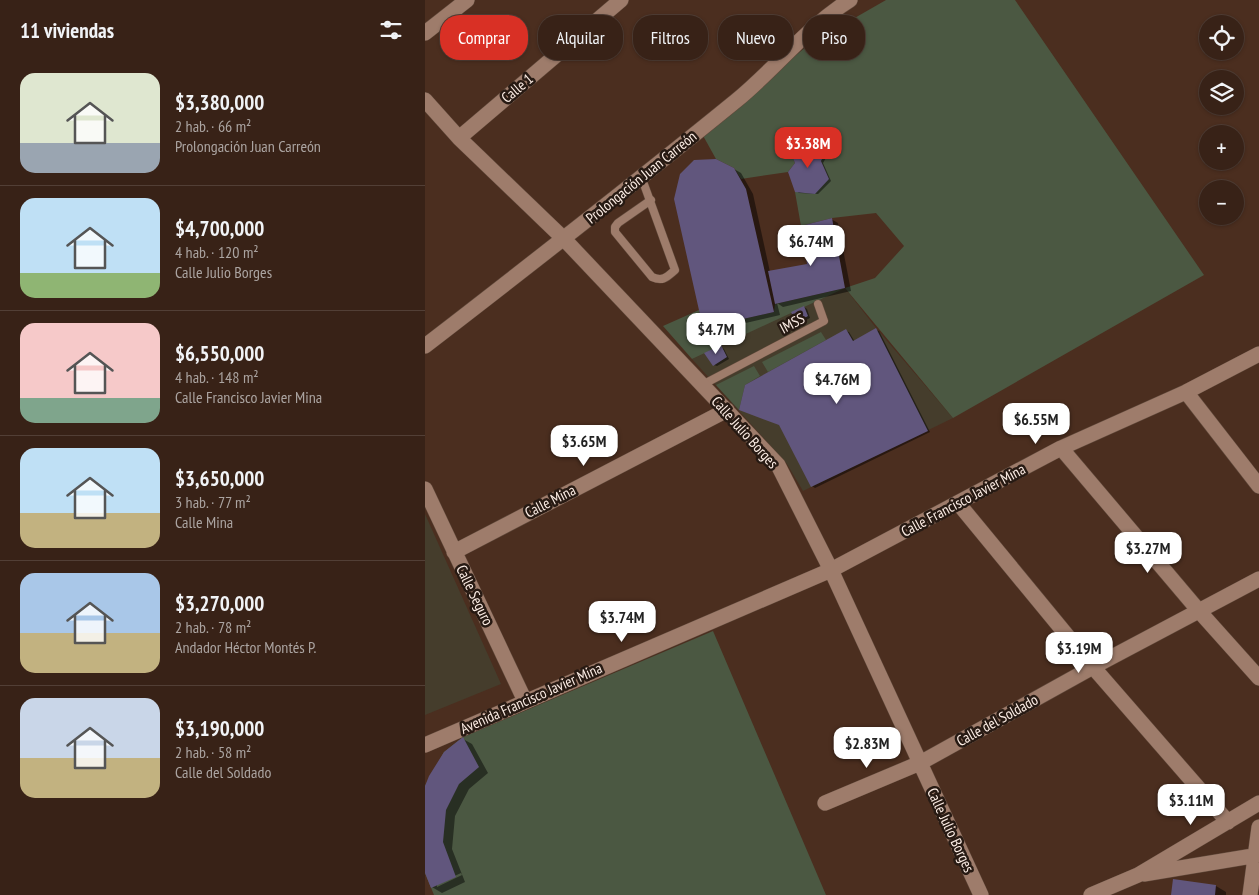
<!DOCTYPE html>
<html lang="es">
<head>
<meta charset="utf-8">
<style>
	:root { --surface:#382217; --page:#3f2a20; --text:#f1f3f6; --muted:#aba4a1; --line:#523f36; --accent:#d93025 }
	body { margin:0; font-family:"PT Sans Narrow",sans-serif; background:var(--page); color:var(--text); height:100vh; display:flex; flex-direction:column; font-size:19px; white-space:nowrap }
	* { box-sizing:border-box; margin:0 }
	p { font-size:16px; color:var(--muted) }
	.icon { flex:none; width:28px; height:28px; fill:none; stroke:currentColor; stroke-width:2; stroke-linecap:round; stroke-linejoin:round }
	.map { position:relative; flex:1; overflow:hidden }
	.panel { display:flex; flex-direction:column; background:var(--surface); width:425px }
	.panel>* { flex:none }
	.top-card { position:absolute; left:15px; top:15px; width:475px; height:45px; display:flex; gap:10px }
	.controls { position:absolute; left:774px; top:15px; display:grid; gap:10px }
	.controls a { display:grid; place-items:center; width:45px; height:45px; border-radius:50%; background:var(--surface); box-shadow:0 1px 4px #0004,0 0 0 1px var(--line); font-size:25px }
	.price { position:absolute; translate:-50% -42px; padding:0 11px; border-radius:10px; background:#fff; color:#222; font-size:16px; line-height:32px; filter:drop-shadow(0 1px 2px #0008) }
	.price::after { content:''; position:absolute; left:50%; top:30px; width:15px; height:11px; margin-left:-8px; background:inherit; clip-path:polygon(0 0,100% 0,50% 100%) }
	.price.current { background:var(--accent); color:#fff }
	ul { padding:0; list-style:none }
	li { display:flex; align-items:center; gap:15px; height:125px; padding:0 20px }
	li+li { border-top:1px solid var(--line) }
	li span { display:grid; place-items:center; flex:none; width:140px; height:100px; border-radius:15px; color:#555 }
	li>.icon { margin-inline-start:auto }
	span .icon { width:60px; height:60px; fill:#fffc; stroke-width:1 }
	li b { font-size:21px }
	h2 { display:flex; justify-content:space-between; align-items:center; height:60px; padding:0 20px; font-size:21px }
	.tag { padding:0 18px; border-radius:20px; background:var(--surface); box-shadow:0 1px 4px #0004,0 0 0 1px var(--line); font-size:18px; line-height:45px }
	.tag.current { background:var(--accent); color:#fff }
	main { display:flex; flex:1; min-height:0 }
	.map>svg:first-child { display:block }
	.medical { fill:#453d2c }
	.green { fill:#4b5842 }
	.shadow { fill:#0007; fill-rule:evenodd }
	.building { fill:#61567d }
	.lines { fill:none; stroke-linecap:round; stroke-linejoin:round }
	.service-casing { stroke:#614a3c; stroke-width:9 }
	.minor-casing { stroke:#614a3c; stroke-width:16 }
	.service { stroke:#9e7c6b; stroke-width:8 }
	.minor { stroke:#9e7c6b; stroke-width:15 }
	.labels { text-anchor:middle; dominant-baseline:central; stroke-width:5; stroke-linejoin:round; paint-order:stroke }
	.street-label { font-size:15px; fill:#fcede5; stroke:#271a13 }
</style>
</head>
<body>
<main>
<section class="panel">
<h2>11 viviendas<svg class="icon" aria-label="filters" viewBox="0 0 24 24"><path d="M4 7h16M4 17h16"/><circle cx="9" cy="7" r="2"/><circle cx="15" cy="17" r="2"/></svg></h2>
<ul>
<li><span style="background:linear-gradient(#dfe7d0 70%,#9aa5b1 0)"><svg class="icon" aria-label="home" viewBox="0 0 24 24"><path d="M3 11l9-7 9 7M6 9v11h12V9"/></svg></span><div><b>$3,380,000</b><p>2 hab. · 66 m²</p><p>Prolongación Juan Carreón</p></div></li>
<li><span style="background:linear-gradient(#bfe0f5 75%,#8fb573 0)"><svg class="icon" aria-label="home" viewBox="0 0 24 24"><path d="M3 11l9-7 9 7M6 9v11h12V9"/></svg></span><div><b>$4,700,000</b><p>4 hab. · 120 m²</p><p>Calle Julio Borges</p></div></li>
<li><span style="background:linear-gradient(#f6c9c9 75%,#7fa58c 0)"><svg class="icon" aria-label="home" viewBox="0 0 24 24"><path d="M3 11l9-7 9 7M6 9v11h12V9"/></svg></span><div><b>$6,550,000</b><p>4 hab. · 148 m²</p><p>Calle Francisco Javier Mina</p></div></li>
<li><span style="background:linear-gradient(#bfe0f5 65%,#c2b280 0)"><svg class="icon" aria-label="home" viewBox="0 0 24 24"><path d="M3 11l9-7 9 7M6 9v11h12V9"/></svg></span><div><b>$3,650,000</b><p>3 hab. · 77 m²</p><p>Calle Mina</p></div></li>
<li><span style="background:linear-gradient(#a9c7e8 60%,#c2b280 0)"><svg class="icon" aria-label="home" viewBox="0 0 24 24"><path d="M3 11l9-7 9 7M6 9v11h12V9"/></svg></span><div><b>$3,270,000</b><p>2 hab. · 78 m²</p><p>Andador Héctor Montés P.</p></div></li>
<li><span style="background:linear-gradient(#c9d6e8 60%,#c2b280 0)"><svg class="icon" aria-label="home" viewBox="0 0 24 24"><path d="M3 11l9-7 9 7M6 9v11h12V9"/></svg></span><div><b>$3,190,000</b><p>2 hab. · 58 m²</p><p>Calle del Soldado</p></div></li>
</ul>
</section>
<div class="map">
<svg width="834" height="895" viewBox="0 0 834 895">
	<rect width="100%" height="100%" fill="#4b2e1f"/>
	<path class="medical" d="M420 288 451 328 528 418 378 491 362 464 267 359 395 298Z
		M0 514 76 684 0 715Z"/>
	<path class="green" d="M461 0H590L779 275 528 418 420 288 267 359 238 326 274 310 278 328 349 312 350 304 420 288 450 278 479 246 451 213 407 218 376 226 370 192 404 179 396 161 403 148 388 144 382 156 377 141 363 147 370 163 363 172 316 179 309 168 291 159 276 132 386 43Z
		M396 332 401 340 343 372 337 362Z
		M329 366 335 376 320 385 314 410 291 385Z
		M288 631 401 895H9L0 873V786L19 752 38 737Z"/>
	<path class="shadow" d="M377 142 380 144 384 156 389 145 405 151 398 163 406 181 393 194 374 193 371 191V163Z
		M309 169 316 173 328 194 345 272 384 265 406 219 413 223 426 291 358 307 352 303 355 315 286 331 279 328Z
		M379 307 382 309 385 318 375 323 372 322Z
		M451 330 454 331 505 432 390 488 387 486 421 331 424 332 430 342Z
		M296 347 299 349 304 359 292 366 289 365Z
		M38 739 47 744 63 773 44 789 30 816 27 849 40 882 17 893 7 887 0 870V790ZM36 873 37 875 12 887V884Z
		M749 880 791 886 801 892V895H747Z"/>
	<path class="building" d="M378 141 382 156 388 143 403 149 396 161 404 179 390 194 370 192 363 172 370 163 363 147Z
		M291 159 309 168 321 189 349 312 278 328 249 199 255 174 269 160Z
		M407 218 420 288 350 304 343 271 382 264 376 226Z
		M379 306 383 316 371 323 366 312Z
		M451 328 503 431 386 487 354 425 314 410 320 385 421 329 428 341Z
		M296 345 302 357 288 366 279 353Z
		M38 737 54 767 34 784 21 810 18 842 31 877 6 888 0 873V786L4 776 19 752Z
		M748 879 791 885 790 895H746Z"/>
	<g class="lines">
		<defs>
			<path id="service" d="M216 176 250 270C242 277 238 282 227 277L190 232V227L193 223 226 200
				M277 385 399 321 393 304"/>
			<path id="minor" d="M0 33 42 0
				M0 100 34 138 139 239 353 465 406 570 556 895
				M34 138 196 0
				M0 346C105 265 209 184 312 100 351 68 382 27 425 0
				M761 392 834 486
				M636 448 774 611 834 678
				M0 489 100 701
				M533 503 668 667 803 822
				M29 552 302 410
				M0 745 406 570 636 448 761 392 834 354
				M400 803 495 763 668 667 834 579
				M719 874 834 855
				M666 895 713 875 834 803
				M825 895 834 827"/>
		</defs>
		<use href="#service" class="service-casing"/>
		<use href="#minor" class="minor-casing"/>
		<use href="#service" class="service"/>
		<use href="#minor" class="minor"/>
	</g>
	<g class="labels">
		<g class="street-label">
			<text transform="translate(92 88) rotate(-40)">Calle 1</text>
			<text transform="translate(216 177) rotate(-39)">Prolongación Juan Carreón</text>
			<text transform="translate(367 323) rotate(-28)">IMSS</text>
			<text transform="translate(320 432) rotate(48)">Calle Julio Borges</text>
			<text transform="translate(538 500) rotate(-28)">Calle Francisco Javier Mina</text>
			<text transform="translate(125 501) rotate(-27)">Calle Mina</text>
			<text transform="translate(50 595) rotate(64)">Calle Seguro</text>
			<text transform="translate(106 698) rotate(-24)">Avenida Francisco Javier Mina</text>
			<text transform="translate(572 720) rotate(-29)">Calle del Soldado</text>
			<text transform="translate(526 830) rotate(65)">Calle Julio Borges</text>
		</g>
	</g>
</svg>
<div class="controls">
<a><svg class="icon" aria-label="locate" viewBox="0 0 24 24"><circle cx="12" cy="12" r="6"/><path d="M12 2v4M12 18v4M2 12h4M18 12h4"/></svg></a>
<a><svg class="icon" aria-label="layers" viewBox="0 0 24 24"><path d="M12 4l9 5-9 5-9-5zM3 14l9 5 9-5"/></svg></a>
<a>+</a>
<a>−</a>
</div>
<b class="price current" style="left:383px;top:169px">$3.38M</b>
<b class="price" style="left:386px;top:267px">$6.74M</b>
<b class="price" style="left:291px;top:355px">$4.7M</b>
<b class="price" style="left:412px;top:405px">$4.76M</b>
<b class="price" style="left:611px;top:445px">$6.55M</b>
<b class="price" style="left:159px;top:467px">$3.65M</b>
<b class="price" style="left:723px;top:574px">$3.27M</b>
<b class="price" style="left:197px;top:643px">$3.74M</b>
<b class="price" style="left:654px;top:674px">$3.19M</b>
<b class="price" style="left:442px;top:769px">$2.83M</b>
<b class="price" style="left:766px;top:826px">$3.11M</b>
<div class="top-card">
<a class="tag current">Comprar</a>
<a class="tag">Alquilar</a>
<a class="tag">Filtros</a>
<a class="tag">Nuevo</a>
<a class="tag">Piso</a>
</div>
</div>
</main>
</body>
</html>
